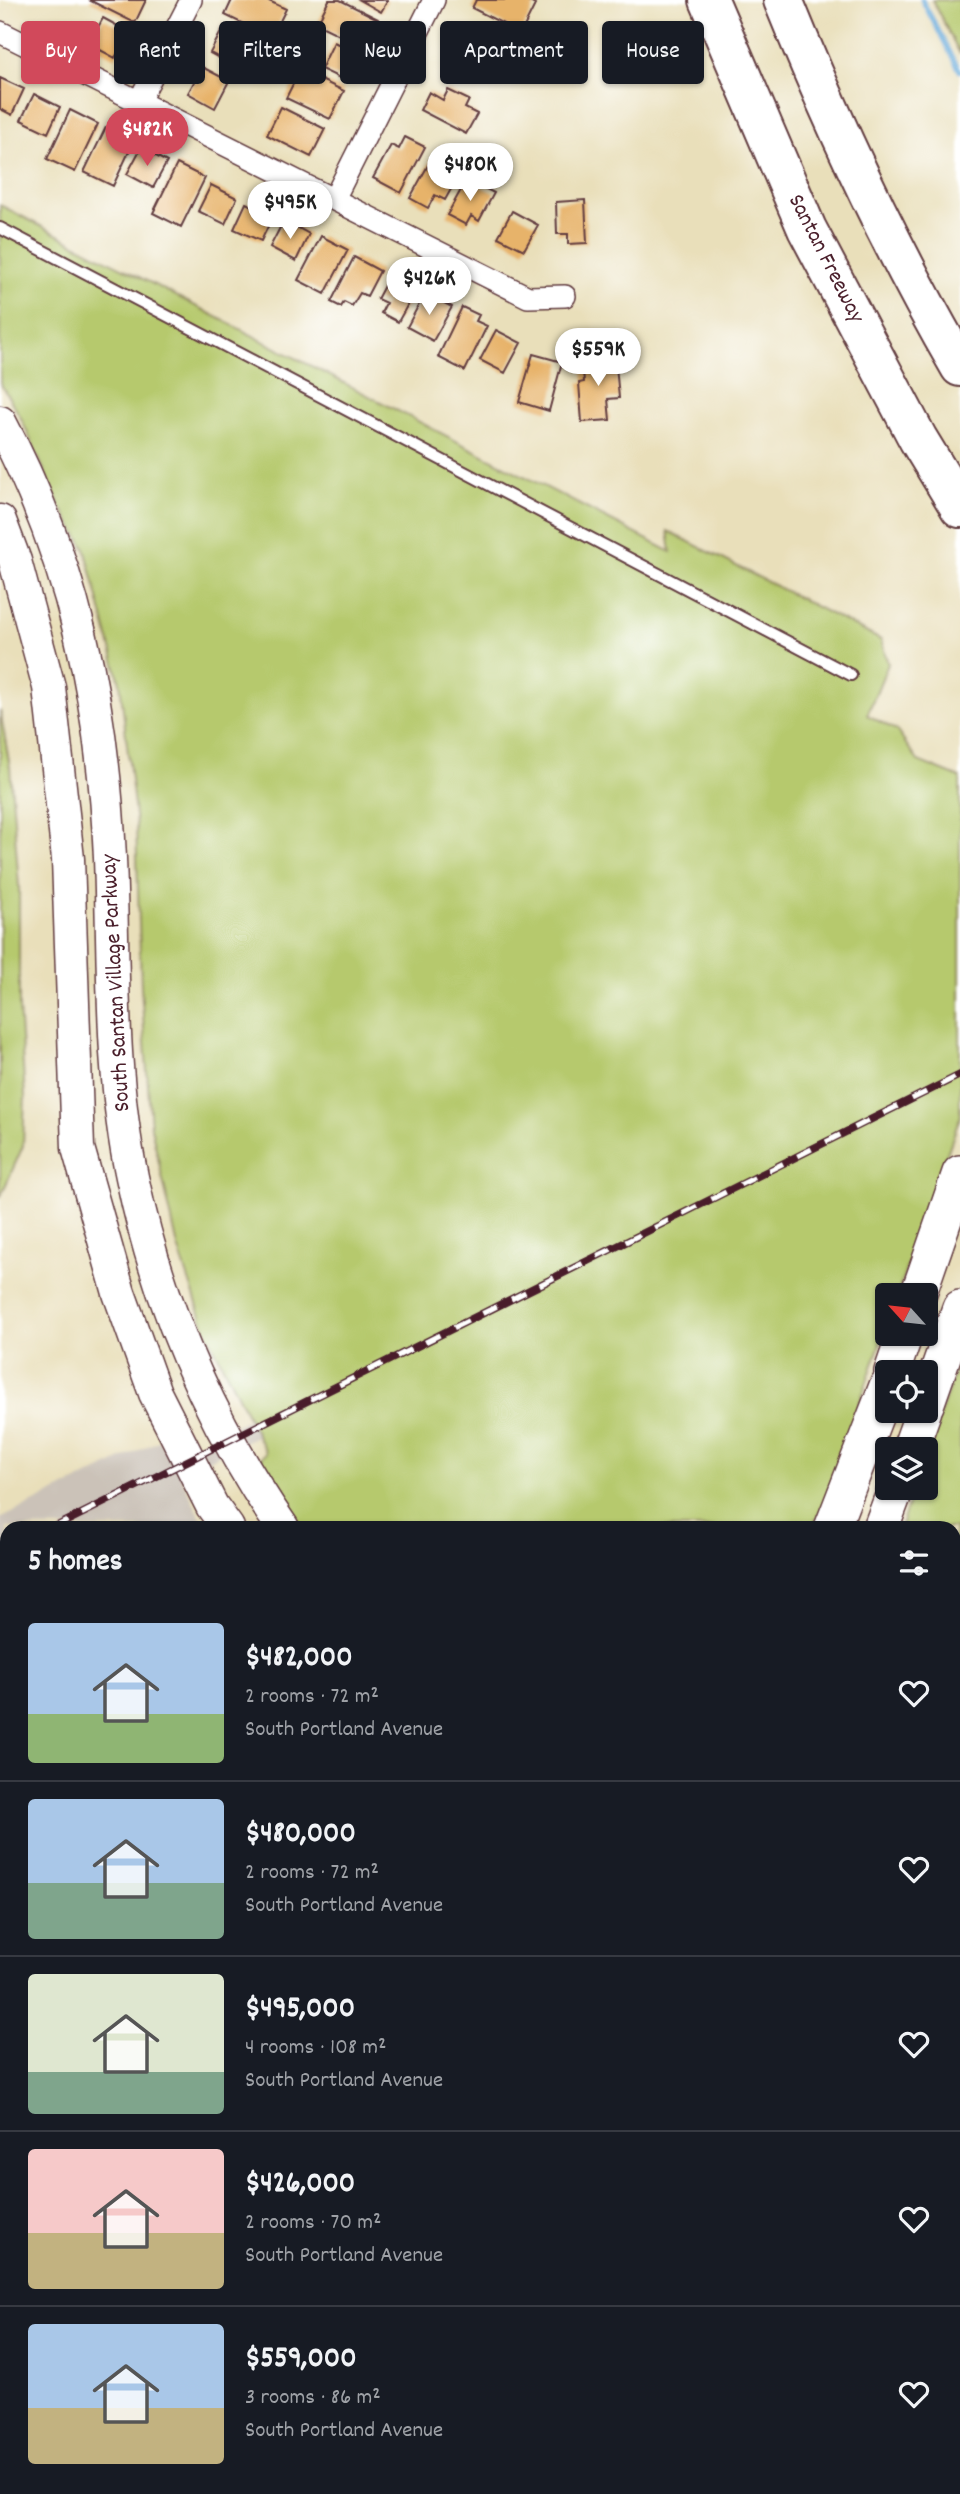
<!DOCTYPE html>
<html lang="en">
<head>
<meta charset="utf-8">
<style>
	:root { --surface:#171b24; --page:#242831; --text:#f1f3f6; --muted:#9ea1a6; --line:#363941; --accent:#d1495b }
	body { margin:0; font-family:Dekko,sans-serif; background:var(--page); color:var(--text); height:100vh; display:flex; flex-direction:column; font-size:26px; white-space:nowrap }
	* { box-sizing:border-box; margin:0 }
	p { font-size:23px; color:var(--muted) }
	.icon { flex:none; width:38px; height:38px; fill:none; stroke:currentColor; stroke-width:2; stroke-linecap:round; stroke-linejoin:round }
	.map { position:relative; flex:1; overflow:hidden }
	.details { position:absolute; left:0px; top:1521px; width:961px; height:975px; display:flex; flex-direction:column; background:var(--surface); border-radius:21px 21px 0 0; box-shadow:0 2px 5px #0004 }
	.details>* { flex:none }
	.hud { position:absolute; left:21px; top:21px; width:919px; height:63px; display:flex; gap:14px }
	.needle { width:46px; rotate:297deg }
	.tools { position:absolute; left:875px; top:1283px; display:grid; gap:14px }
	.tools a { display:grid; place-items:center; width:63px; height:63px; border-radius:7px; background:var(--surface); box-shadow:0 2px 5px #0004; font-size:35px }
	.price { position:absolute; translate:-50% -60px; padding:0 16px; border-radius:24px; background:#fff; color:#222; font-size:23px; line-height:46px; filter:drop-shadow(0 2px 4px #0008) }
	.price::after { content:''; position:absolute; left:50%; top:42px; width:21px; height:16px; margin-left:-10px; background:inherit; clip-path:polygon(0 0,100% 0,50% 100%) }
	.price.selected { background:var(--accent); color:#fff }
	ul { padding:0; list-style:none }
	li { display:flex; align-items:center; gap:21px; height:175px; padding:0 28px }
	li+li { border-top:2px solid var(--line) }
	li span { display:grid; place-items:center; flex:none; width:196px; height:140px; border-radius:7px; color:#555 }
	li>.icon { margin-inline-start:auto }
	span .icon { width:84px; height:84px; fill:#fffc; stroke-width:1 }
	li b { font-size:30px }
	h2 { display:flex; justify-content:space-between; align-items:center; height:84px; padding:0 28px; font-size:30px }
	.chip { padding:0 24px; border-radius:7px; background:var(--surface); box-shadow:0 2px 5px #0004; font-size:24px; line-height:63px }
	.chip.selected { background:var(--accent); color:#fff }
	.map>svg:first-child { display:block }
	.industrial { fill:#cbc2b8 }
	.green { fill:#b6c96d; stroke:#80744c; stroke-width:2 }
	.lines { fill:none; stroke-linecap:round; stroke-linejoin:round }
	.stream { stroke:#62a7d8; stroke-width:5 }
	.building { fill:#e7b36b }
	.service-casing { stroke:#623c40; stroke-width:14 }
	.minor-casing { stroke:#623c40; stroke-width:24 }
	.secondary-casing { stroke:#623c40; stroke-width:35 }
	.primary-casing { stroke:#623c40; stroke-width:38 }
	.motorway-casing { stroke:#623c40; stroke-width:42 }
	.service { stroke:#fff; stroke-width:10 }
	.minor { stroke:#fff; stroke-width:21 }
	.secondary { stroke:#fff; stroke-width:32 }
	.primary { stroke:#fff; stroke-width:35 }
	.motorway { stroke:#fff; stroke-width:38 }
	.rail-casing { stroke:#4a1f2b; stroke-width:8 }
	.rail { stroke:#fff; stroke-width:5; stroke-dasharray:16; stroke-linecap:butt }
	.labels { text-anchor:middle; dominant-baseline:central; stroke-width:5; stroke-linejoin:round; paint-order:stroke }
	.street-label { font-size:23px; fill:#4a1f2b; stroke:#fff }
</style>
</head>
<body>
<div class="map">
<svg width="960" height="2494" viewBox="0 0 960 2494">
	<rect width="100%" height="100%" fill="#fff"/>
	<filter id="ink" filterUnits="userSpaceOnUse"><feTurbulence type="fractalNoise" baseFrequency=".0143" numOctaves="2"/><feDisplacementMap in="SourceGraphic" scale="14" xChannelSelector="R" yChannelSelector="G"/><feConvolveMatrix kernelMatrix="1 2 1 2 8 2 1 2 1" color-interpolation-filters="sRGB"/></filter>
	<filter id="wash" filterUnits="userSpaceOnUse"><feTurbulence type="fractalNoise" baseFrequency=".00686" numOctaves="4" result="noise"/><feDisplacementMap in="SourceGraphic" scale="28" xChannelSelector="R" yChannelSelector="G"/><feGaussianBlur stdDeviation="1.57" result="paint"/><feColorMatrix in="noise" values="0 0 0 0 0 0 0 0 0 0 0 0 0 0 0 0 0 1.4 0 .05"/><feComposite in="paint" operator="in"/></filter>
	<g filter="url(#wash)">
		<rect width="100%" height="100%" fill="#e9dfba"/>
		<path class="industrial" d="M960 1040V1121L266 1454 256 1436 180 1475 206 1528H7V1646L0 1649V1519L160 1440 172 1458 248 1419 236 1393Z"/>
		<path class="green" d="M932 0H960V54Z
			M0 205 671 552 668 531 881 640 888 664 867 715 896 730 918 761 960 778V1117L897 1295H887V1324L825 1502 812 1528H301L290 1514 259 1459 266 1453 206 1331 178 1247 151 1127 141 987 136 824 120 683 85 548 60 506 20 416 0 383Z
			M0 710 10 767 19 887V1007L25 1096 23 1146 0 1198Z
			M960 1356V1968L954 1964V1528H900L914 1488H926V1456Z"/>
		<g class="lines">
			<path class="stream" d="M922 0 960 71"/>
		</g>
		<g id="blocks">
			<path class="building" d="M89 0H146L135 23Z
				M232 0H267L286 9 276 29 264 24 260 32 225 15Z
				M329 0H340L378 19 364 47 317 24Z
				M360 0H388L381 12Z
				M476 0H526L535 5 521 33 472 8Z
				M103 18 129 32 115 58 89 44Z
				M224 26 258 44 247 64 239 60 236 67 210 53Z
				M462 36 492 53 486 63 481 60 473 76 447 62Z
				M334 42 360 55 346 81 321 69Z
				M202 67 229 81 215 108 188 93Z
				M300 70 344 91 330 119 286 98Z
				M0 78 24 89 12 115 0 109Z
				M448 90 469 100 465 108 477 114 466 134 420 110 429 92 443 100Z
				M34 94 60 107 48 133 21 120Z
				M281 107 325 129 311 157 267 135Z
				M70 110 98 124 75 172 47 159Z
				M106 127 134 141 113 186 84 172Z
				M405 137 425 147 401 193 373 178 391 145 399 149Z
				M141 148 167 162 153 188 127 174Z
				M432 158 460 173 445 200 435 195 428 208 410 198Z
				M177 164 205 178 181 227 153 213Z
				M467 179 494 193 479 221 471 216 466 225 447 215Z
				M211 185 237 198 225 224 198 211Z
				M585 200 587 243 568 244V234H557L556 202Z
				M246 203 273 216 261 241 234 229Z
				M512 211 538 225 524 250 498 237Z
				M284 220 309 234 296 261 270 247Z
				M321 236 348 250 325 294 298 280Z
				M354 257 380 271 367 296 360 293 352 306 344 302 341 307 331 302Z
				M392 271 418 286 398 322 381 313 386 303 377 299Z
				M425 293 452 307 433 341 407 327Z
				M462 307 479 315 476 321 487 326 465 371 438 357Z
				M496 330 521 343 505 373 480 360Z
				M533 354 562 362 549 411 519 402Z
				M615 355 619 398 608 399 610 420 582 422 579 383 584 382 582 358Z
				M467 2488H545L552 2492 551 2494H465Z"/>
		</g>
	</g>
	<g filter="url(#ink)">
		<use href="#blocks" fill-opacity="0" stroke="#623c40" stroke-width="2"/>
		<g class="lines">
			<defs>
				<path id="service" d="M0 228 851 675
					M954 1707 960 1710
					M954 1758 960 1741"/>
				<path id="minor" d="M0 32 528 297 565 296
					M139 101 191 0
					M334 199 434 0
					M0 2423 7 2427
					M127 2488 138 2494
					M633 2488 643 2494"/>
				<path id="secondary" d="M0 422C74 561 103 702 110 858 114 964 110 1073 132 1177 158 1303 210 1422 283 1528
					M0 521 15 561 49 687 68 859 78 1148 119 1293 155 1393 212 1506 228 1528
					M954 1986 960 1989
					M954 2043 960 2046"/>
				<path id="primary" d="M918 1295 960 1173
					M892 1372 905 1334
					M926 1405 960 1308
					M910 1449 924 1410
					M832 1528 887 1386
					M881 1528 896 1488
					M358 2494 361 2488
					M409 2494 412 2488"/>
				<path id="motorway" d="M709 0 807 229 918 439 960 508
					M783 0C834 126 892 250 960 367"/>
			</defs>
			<use href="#service" class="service-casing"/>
			<use href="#minor" class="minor-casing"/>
			<use href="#secondary" class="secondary-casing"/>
			<use href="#primary" class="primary-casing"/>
			<use href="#motorway" class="motorway-casing"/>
			<use href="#service" class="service"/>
			<use href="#minor" class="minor"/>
			<use href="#secondary" class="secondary"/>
			<use href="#primary" class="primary"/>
			<use href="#motorway" class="motorway"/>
			<defs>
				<path id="rail" d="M53 1528 960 1075
					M0 1554 7 1551"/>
			</defs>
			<use href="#rail" class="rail-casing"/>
			<use href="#rail" class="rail"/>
		</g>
	</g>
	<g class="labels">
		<g class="street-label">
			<text transform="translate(825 259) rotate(63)">Santan Freeway</text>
			<text transform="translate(117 983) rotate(-93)">South Santan Village Parkway</text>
		</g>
	</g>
</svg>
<div class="tools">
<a><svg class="needle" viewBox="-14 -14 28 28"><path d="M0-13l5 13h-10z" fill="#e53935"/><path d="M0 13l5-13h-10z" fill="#9ea1a6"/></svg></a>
<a><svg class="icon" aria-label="locate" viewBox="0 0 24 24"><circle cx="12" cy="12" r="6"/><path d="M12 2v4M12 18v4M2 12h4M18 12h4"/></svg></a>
<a><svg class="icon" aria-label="layers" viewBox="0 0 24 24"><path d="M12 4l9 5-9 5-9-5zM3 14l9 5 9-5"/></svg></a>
</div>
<b class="price selected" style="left:147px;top:168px">$482K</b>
<b class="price" style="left:470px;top:203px">$480K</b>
<b class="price" style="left:290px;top:241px">$495K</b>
<b class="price" style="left:429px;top:317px">$426K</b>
<b class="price" style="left:598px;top:388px">$559K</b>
<div class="hud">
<a class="chip selected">Buy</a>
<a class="chip">Rent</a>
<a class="chip">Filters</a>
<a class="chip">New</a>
<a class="chip">Apartment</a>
<a class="chip">House</a>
</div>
<section class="details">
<h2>5 homes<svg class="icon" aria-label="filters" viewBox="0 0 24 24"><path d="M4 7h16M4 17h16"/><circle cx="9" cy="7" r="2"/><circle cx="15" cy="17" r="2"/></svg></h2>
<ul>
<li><span style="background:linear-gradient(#a9c7e8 65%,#8fb573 0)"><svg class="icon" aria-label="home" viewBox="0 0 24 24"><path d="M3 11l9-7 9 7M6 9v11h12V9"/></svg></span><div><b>$482,000</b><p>2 rooms · 72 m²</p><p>South Portland Avenue</p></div><svg class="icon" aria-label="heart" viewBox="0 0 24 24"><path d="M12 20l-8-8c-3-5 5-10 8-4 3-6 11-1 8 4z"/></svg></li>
<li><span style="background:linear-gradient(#a9c7e8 60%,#7fa58c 0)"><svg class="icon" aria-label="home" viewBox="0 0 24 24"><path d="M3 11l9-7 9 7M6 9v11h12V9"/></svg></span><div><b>$480,000</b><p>2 rooms · 72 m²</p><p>South Portland Avenue</p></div><svg class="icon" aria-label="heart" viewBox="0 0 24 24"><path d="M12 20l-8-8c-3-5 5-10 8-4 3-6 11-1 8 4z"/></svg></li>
<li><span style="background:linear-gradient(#dfe7d0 70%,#7fa58c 0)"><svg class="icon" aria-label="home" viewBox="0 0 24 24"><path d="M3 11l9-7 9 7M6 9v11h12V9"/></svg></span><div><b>$495,000</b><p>4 rooms · 108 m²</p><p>South Portland Avenue</p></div><svg class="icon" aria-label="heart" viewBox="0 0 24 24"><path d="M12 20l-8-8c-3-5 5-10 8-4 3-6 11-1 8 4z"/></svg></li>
<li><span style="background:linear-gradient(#f6c9c9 60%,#c2b280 0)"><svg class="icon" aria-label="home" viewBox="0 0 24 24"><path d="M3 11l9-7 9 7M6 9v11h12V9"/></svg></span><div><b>$426,000</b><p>2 rooms · 70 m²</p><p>South Portland Avenue</p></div><svg class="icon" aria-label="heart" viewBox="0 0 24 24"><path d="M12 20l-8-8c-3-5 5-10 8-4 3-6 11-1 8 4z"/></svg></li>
<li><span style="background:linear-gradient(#a9c7e8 60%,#c2b280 0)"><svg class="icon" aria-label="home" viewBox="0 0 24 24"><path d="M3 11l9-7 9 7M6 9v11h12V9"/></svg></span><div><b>$559,000</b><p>3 rooms · 86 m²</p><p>South Portland Avenue</p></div><svg class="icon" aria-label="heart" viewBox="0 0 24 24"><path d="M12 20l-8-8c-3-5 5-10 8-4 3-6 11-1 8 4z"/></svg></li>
</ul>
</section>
</div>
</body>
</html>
